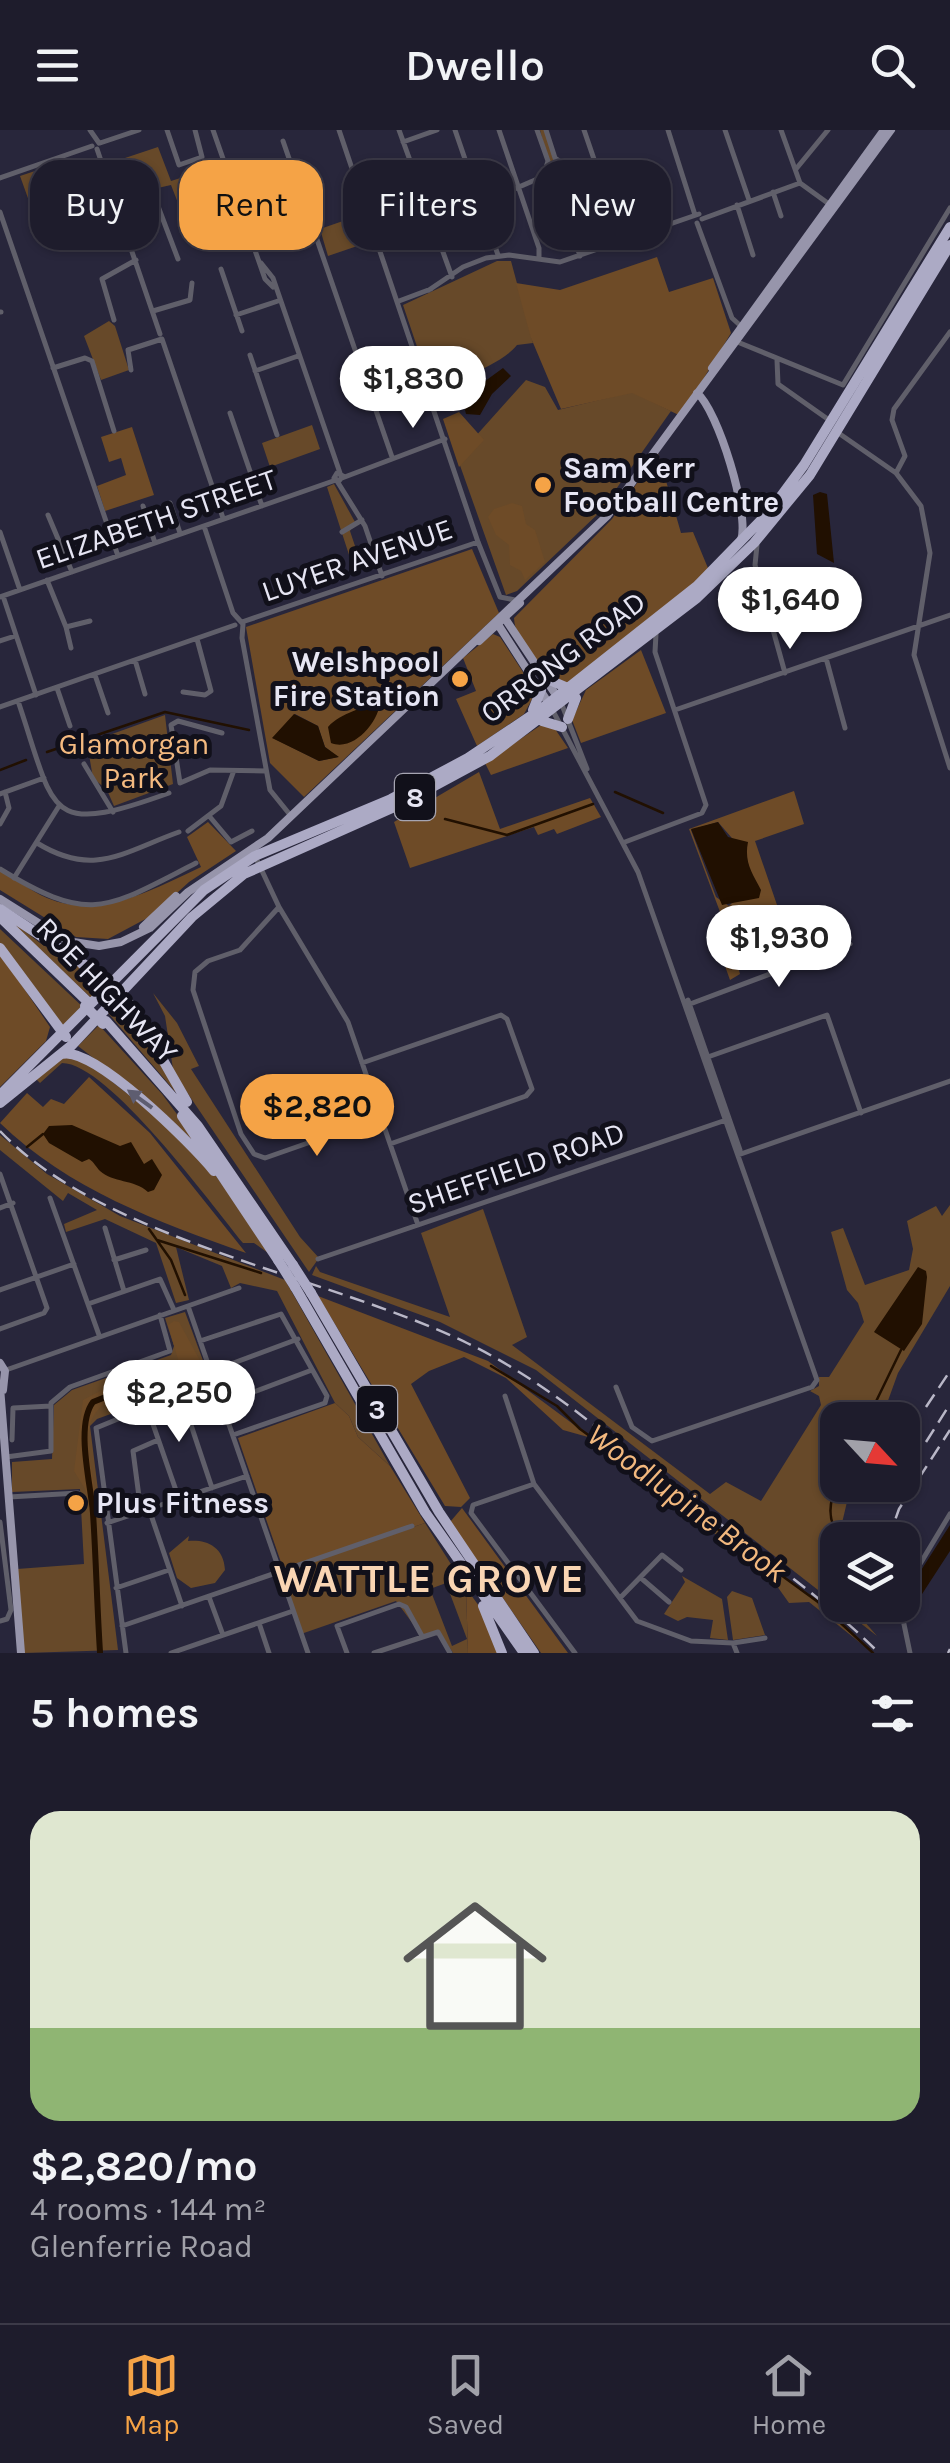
<!DOCTYPE html>
<html lang="en">
<head>
<meta charset="utf-8">
<style>
	:root { --surface:#1e1c2c; --page:#262534; --text:#f1f3f6; --muted:#a1a1a9; --line:#3c3a48; --accent:#f5a346 }
	body { margin:0; font-family:Karla,sans-serif; background:var(--page); color:var(--text); height:100vh; display:flex; flex-direction:column; font-size:38px; white-space:nowrap }
	* { box-sizing:border-box; margin:0 }
	p { font-size:32px; color:var(--muted) }
	.icon { flex:none; width:55px; height:55px; fill:none; stroke:currentColor; stroke-width:2; stroke-linecap:round; stroke-linejoin:round }
	.map { position:relative; height:1523px; overflow:hidden }
	.sheet { display:flex; flex-direction:column; background:var(--surface); flex:1 }
	.sheet>* { flex:none }
	.guide { position:absolute; left:30px; top:30px; width:890px; height:90px; display:flex; gap:20px }
	.needle { width:65px; rotate:116deg }
	.buttons { position:absolute; left:820px; top:1272px; display:grid; gap:20px }
	.buttons a { display:grid; place-items:center; width:100px; height:100px; border-radius:20px; background:var(--surface); box-shadow:0 2px 8px #0004,0 0 0 2px var(--line); font-size:50px }
	.price { position:absolute; translate:-50% -85px; padding:0 22px; border-radius:35px; background:#fff; color:#222; font-size:32px; line-height:65px; filter:drop-shadow(0 2px 5px #0008) }
	.price::after { content:''; position:absolute; left:50%; top:60px; width:30px; height:22px; margin-left:-15px; background:inherit; clip-path:polygon(0 0,100% 0,50% 100%) }
	.price.current { background:var(--accent); color:#111 }
	ul { padding:0; list-style:none }
	li { display:grid; align-content:center; gap:20px; height:530px; padding:0 30px }
	li span { display:grid; place-items:center; height:310px; border-radius:30px; color:#555 }
	li>.icon { margin-inline-start:auto }
	span .icon { width:180px; height:180px; fill:#fffc; stroke-width:1 }
	li b { font-size:42px }
	h2 { display:flex; justify-content:space-between; align-items:center; height:120px; padding:0 30px; font-size:42px }
	.chip { padding:0 35px; border-radius:30px; background:var(--surface); box-shadow:0 2px 8px #0004,0 0 0 2px var(--line); font-size:35px; line-height:90px }
	.chip.current { background:var(--accent); color:#111 }
	header { display:flex; justify-content:space-between; align-items:center; height:130px; padding:0 30px; background:var(--surface); font-size:45px; font-weight:600 }
	.tab-bar { display:flex; justify-content:space-around; align-items:center; height:140px; border-top:2px solid var(--line); background:var(--surface); font-size:28px; color:var(--muted) }
	.tab-bar a { display:grid; justify-items:center; gap:5px }
	.tab-bar .current { color:var(--accent) }
	.map>svg:first-child { display:block }
	.green { fill:#674929; fill-rule:evenodd }
	.forest { fill:#6e4b27; fill-rule:evenodd }
	.water { fill:#211001 }
	.lines { fill:none; stroke-linecap:round; stroke-linejoin:round }
	.stream { stroke:#211001; stroke-width:2.5 }
	.river { stroke:#211001; stroke-width:6 }
	.minor { stroke:#605f6a; stroke-width:5 }
	.major { stroke:#9795ab; stroke-width:8 }
	.highway { stroke:#acaac5; stroke-width:10 }
	.rail { stroke:#b9b7c7; stroke-width:2.5; stroke-dasharray:15 8; stroke-linecap:butt }
	.highway-bridge { stroke:#acaac5; stroke-width:10 }
	.oneway { fill:#5e5d70 }
	.poi-dot { fill:#f5a346; stroke:#11101a; stroke-width:4 }
	.labels { text-anchor:middle; dominant-baseline:central; stroke-width:10; stroke-linejoin:round; paint-order:stroke }
	.shield { fill:#11101a; stroke:#a6a5b2; stroke-width:2.5 }
	.shield-label { font-size:28px; font-weight:bold; fill:#e6e5f3 }
	.poi-label { font-size:30px; font-weight:bold; fill:#e6e5f3; stroke:#11101a; text-anchor:start }
	.street-label { font-size:30px; fill:#e6e5f3; stroke:#11101a }
	.park-label { font-size:30px; fill:#f4ba80; stroke:#11101a }
	.water-label { font-size:32px; font-style:italic; fill:#f2b87e; stroke:#11101a }
	.district-label { font-size:40px; font-weight:bold; letter-spacing:2.5px; fill:#f9d5b3; stroke:#11101a }
</style>
</head>
<body>
<header><svg class="icon" aria-label="menu" viewBox="0 0 24 24"><path d="M4 6h16M4 12h16M4 18h16"/></svg>Dwello<svg class="icon" aria-label="search" viewBox="0 0 24 24"><circle cx="10" cy="10" r="6"/><path d="M15 15l6 6"/></svg></header>
<div class="map">
<svg width="950" height="1523" viewBox="0 0 950 1523">
	<rect width="100%" height="100%" fill="#28263b"/>
	<path class="green" d="M540 0H544L555 30 568 38 565 60 585 121 581 122 560 62 545 51 549 36Z
		M158 17 171 51 221 35 230 53 178 73 171 55 118 67 107 34Z
		M44 38 61 88 38 96 20 46Z
		M363 84 372 111 328 126 320 99Z
		M497 131H511L533 213 517 215C503 232 484 235 469 249 457 261 453 268 437 276L403 175Z
		M109 191 115 196 129 240 101 250 84 206Z
		M526 250 545 257 558 280 632 262 671 281 600 382 517 461 506 465 457 327Z
		M312 295 320 319 270 337 262 313Z
		M334 354 355 392 350 401 359 428 351 431 327 357Z
		M165 585 173 654 114 676 107 660 93 648 87 613Z
		M0 782 40 813 105 851 91 868Z
		M0 799 84 878 62 898 0 814Z
		M153 863 177 893 199 936 191 939 300 1107 319 1128 309 1142 182 955 173 939 165 886Z
		M122 869 184 972 108 883Z
		M99 895 162 964 205 1022 160 980 78 916Z
		M74 922 193 1015 278 1130 254 1113H243C212 1075 108 933 62 933L40 953 36 949 58 926Z
		M0 1005 47 1044 120 1086 285 1150 390 1336 358 1307 349 1286 335 1273 277 1161 240 1153 231 1158 222 1136 176 1117 189 1170 176 1173 156 1113 105 1089 66 1102 64 1094 97 1080 68 1063 63 1071 0 1020Z
		M950 1075V1156L898 1243 881 1290H838V1355H851L838 1410V1475H850L877 1506 536 1240 440 1192 312 1145 316 1136 320 1142 450 1187 421 1103 483 1079 527 1207 512 1215 710 1364 726 1352 761 1371 821 1275 819 1266 810 1261 819 1256V1247H829L864 1192 858 1173 847 1160 831 1102 843 1098 865 1155 909 1140 913 1119 907 1091 936 1076 942 1086Z
		M185 1182 208 1244 206 1249 97 1289 90 1296 118 1520 24 1523 17 1439 84 1434 80 1359 12 1362V1332L52 1329 54 1275 72 1260 171 1225 174 1216 165 1188Z
		M587 1302 818 1472 873 1523 809 1472 789 1473 772 1449Z
		M425 1393 466 1458 468 1523H453L441 1504 422 1506 396 1471 301 1504 278 1443ZM446 1453 467 1509 452 1516 430 1459Z
		M189 1406 188 1411C204 1409 224 1415 225 1440L215 1453 191 1458 177 1448 169 1423Z
		M682 1446 722 1469 728 1510 710 1508 713 1490 687 1487 678 1491 664 1484 685 1452Z
		M732 1461 752 1468 765 1505 733 1510 727 1467Z"/>
	<path class="forest" d="M657 127 669 162 713 148 731 203 681 286 632 263 561 279 531 208 516 153 560 160Z
		M459 282 484 310 459 337 443 289Z
		M132 297 154 365 105 381 97 356 126 345 121 328 109 332 101 307Z
		M658 323 681 403 693 402 710 443 566 556C545 544 515 514 514 488L612 389Z
		M512 373 522 376 526 394 535 400 545 432 525 450 521 441 510 435 509 415 496 405 488 387 494 379Z
		M472 419 499 483 304 667 270 633 246 497ZM295 584 318 596 325 617 338 627 319 631 273 608Z
		M493 504 500 507 536 562 524 584 477 616 456 569 476 561 463 528Z
		M641 520 666 583 581 613 572 590 586 560Z
		M544 593 553 596 568 618 491 645 485 633Z
		M479 642 500 699 590 668 601 687 557 704 554 699 538 705 534 697 410 738 394 692Z
		M794 661 804 694 755 711 788 807 735 826 740 844 730 850 716 811 729 806 689 699ZM718 692 744 722 753 751 729 776 716 767 691 700Z
		M208 692 236 721 189 752 153 785 108 809 76 807 0 760V740C16 749 31 761 47 768 100 790 154 759 201 737L187 707Z
		M0 823 50 897 46 911 0 957Z
		M89 947 150 1003 246 1123C158 1092 68 1059 0 993L27 963 43 977 51 969 64 974Z
		M318 1166 488 1231 608 1320 588 1307 563 1300 506 1248 464 1227 429 1241 411 1254 470 1368 461 1377 445 1376Z
		M174 1191 179 1192 204 1238 202 1246 135 1266H115L117 1255 128 1252 131 1244 179 1233 168 1195Z
		M104 1259 113 1269C63 1293 106 1353 93 1392L85 1359 74 1341 83 1270Z
		M335 1273 349 1286 358 1307 390 1336 425 1393 284 1441 238 1308Z
		M462 1378 568 1523H541L450 1392Z
		M466 1458 484 1483 499 1523H468Z"/>
	<path class="water" d="M126 34 147 47 140 56 121 63 115 43Z
		M503 238 511 246 492 264 480 285 466 284 462 268Z
		M820 362 827 364 834 433 817 424 813 365Z
		M380 567C383 587 355 623 331 613L328 597C341 582 364 580 380 567Z
		M294 584 318 596 325 617 339 627 319 631 272 608Z
		M718 692 728 707 748 712C744 732 752 743 761 760L759 768 722 775 691 699Z
		M72 995 120 1016 131 1012 144 1034 152 1029 162 1045 154 1060 148 1062C134 1049 113 1053 100 1041 96 1037 94 1032 89 1029L82 1032 49 1013 43 1004 49 996Z
		M918 1137 926 1141 927 1147 922 1194 904 1221 874 1202Z
		M950 1395V1421L911 1481 907 1479 918 1445Z"/>
	<g class="lines">
		<path class="stream" d="M47 622 165 582 249 600
			M0 640 26 630
			M615 662 663 683
			M445 689 507 705 593 674
			M27 1017 43 1004
			M149 1099 171 1130 185 1165
			M157 1110 261 1143
			M491 1236 557 1276 580 1299 818 1472 873 1523
			M867 1290 901 1220
			M838 1352C830 1369 826 1388 838 1403"/>
		<path class="river" d="M100 1522C97 1476 96 1428 93 1383 91 1355 75 1296 93 1272L118 1262"/>
		<path class="minor" d="M90 0 99 13
			M167 0 179 35 202 27 195 0
			M213 0 265 149 273 157
			M339 0 478 412 500 467 515 470
			M399 0 452 147
			M455 0 498 125
			M499 0 539 118V129
			M537 0 548 31 542 51 560 65 580 126
			M546 0 555 28 572 40 567 61 588 122
			M584 0 622 111
			M668 0 695 85
			M725 0 749 70
			M781 0 800 53 829 74
			M283 11 392 327
			M403 12 437 0
			M100 13 139 0
			M97 19 160 204
			M59 28 87 111
			M796 39 828 0
			M572 44 595 33
			M0 48 92 16
			M605 62 641 52 659 100
			M773 62 781 86
			M241 71 297 52
			M115 72 153 63 178 129
			M482 73 542 47
			M737 75 753 125
			M427 80 478 62
			M0 82 118 426
			M702 89 800 53
			M697 93 732 188 743 198
			M438 111 489 93
			M213 117 198 68 235 54
			M261 133 273 148 340 343
			M221 139 242 201
			M429 160 463 137 486 128 509 125 560 132 699 84
			M399 171 431 159
			M153 181 190 170 192 153
			M0 182H1
			M236 185 278 171
			M114 190 102 149 136 130
			M735 211 843 255 950 78
			M250 225 277 305
			M777 230 778 254 829 290
			M53 238 85 228 92 231 114 301
			M131 240 128 220 162 209 223 388
			M255 241 298 226
			M230 283 262 376
			M837 302 896 343 921 376 930 423 914 525 950 638
			M337 343 343 346 339 351 334 348Z
			M896 343 905 326 892 290 894 279 950 202
			M342 348 445 309
			M337 351 365 396 382 446
			M170 373 180 403
			M143 376 155 413
			M48 385 72 442
			M204 396 233 483
			M0 402 20 460
			M342 402 362 390
			M757 415 755 435 785 543
			M47 450 66 497 90 491
			M3 466 36 565
			M0 467 336 350
			M234 484 243 494 242 508 270 660 291 686
			M242 492 478 412
			M66 497 71 518
			M0 511 15 506
			M826 528 845 598
			M135 530 145 564
			M95 545 108 583
			M57 558 70 596
			M183 562 205 565 211 561 197 509
			M18 571C56 683 44 708 169 663
			M562 575 587 639
			M0 577 235 495
			M675 580 950 485
			M553 581 638 742 817 1250 812 1257 652 1311 632 1297 616 1257
			M222 603 178 591 171 595 180 653 210 640 266 641
			M84 634 113 682
			M0 664 44 648
			M210 687 231 712 252 701
			M0 694 9 678 5 662
			M188 701 221 676 233 643
			M625 712 702 683 706 675 655 522 656 504
			M37 713C94 748 123 722 179 702
			M255 726 279 777 348 892 418 1095
			M0 739C91 795 106 779 196 733
			M14 748 59 676
			M279 777 240 820 208 831 195 842 193 860 241 1004 254 1024 265 1028 382 987
			M688 870 740 1020
			M690 874 850 814
			M705 928 827 885 861 983
			M362 933 501 885 507 889 532 959 526 966 390 1014
			M738 1025 950 951
			M50 1068 99 1205
			M0 1078 13 1073
			M105 1098 124 1161
			M318 1129 729 989
			M114 1130 146 1120
			M0 1160 74 1134
			M88 1174 160 1149 174 1180
			M188 1176 308 1523
			M0 1199 44 1183 47 1178 0 1044
			M200 1211 281 1184 327 1266 325 1273 233 1305
			M6 1240 239 1158
			M212 1241 298 1209
			M180 1262 212 1358
			M505 1266 534 1354
			M222 1274 312 1240
			M147 1277 179 1369
			M12 1310 13 1278 51 1276
			M6 1327 51 1321V1273L70 1257 170 1221 160 1185
			M9 1367 78 1363
			M149 1379 182 1476
			M141 1382 133 1321 158 1310
			M0 1392 11 1480 7 1489 0 1491
			M107 1393 247 1346
			M641 1448 669 1472
			M116 1458 169 1440
			M902 1464 950 1384
			M209 1467 223 1505
			M620 1468 662 1425 681 1440
			M900 1475 910 1523
			M259 1493 269 1523
			M122 1496 412 1396
			M733 1513 765 1508
			M126 1523 96 1298 213 1250
			M171 1523 293 1481
			M347 1523 337 1496 399 1474 406 1477 422 1506
			M374 1523 438 1502 450 1523
			M575 1523 471 1383 473 1375 534 1354 637 1491 691 1511 733 1513 737 1523"/>
		<path class="major" d="M712 238 884 0
			M697 263C718 280 750 385 741 410
			M504 487 560 571
			M497 493 551 577
			M479 511 520 473
			M0 769 67 811 99 816 121 812 150 798 188 762 268 708 608 385 891 0
			M143 797 176 766
			M0 1233 5 1241 3 1260
			M0 1257 21 1523"/>
		<path class="highway" d="M547 549 568 558
			M533 580 541 560
			M568 589 576 568
			M542 591 562 597
			M0 779 85 835
			M0 787 88 872
			M0 818 66 907
			M82 834 132 876 187 972
			M106 891 198 996 293 1135
			M62 924C93 915 193 1015 214 1041
			M0 965 204 760 255 726 391 669 468 628 544 577 697 456 770 381 804 335 950 97
			M0 973 72 915 192 787 244 744 399 675 490 626 697 468 754 413 810 345 950 115
			M182 986 278 1130
			M295 1157 425 1382 524 1523
			M311 1163 439 1382 534 1523
			M483 1476 502 1523"/>
		<path class="rail" d="M0 1001C104 1111 329 1146 467 1213 548 1252 619 1316 690 1371 754 1420 822 1466 879 1523
			M926 1277 950 1241
			M926 1312 950 1274
			M888 1410 899 1379 950 1300
			M948 1523 950 1519"/>
		<path class="highway-bridge" d="M85 876 103 894
			M278 1130 295 1157
			M293 1135 311 1163"/>
	</g>
	<defs><path id="oneway-solid" d="M-6-.8H1V-3.2L6.5 0L1 3.2V.8H-6Z" transform="scale(2.5)"/></defs>
	<use class="oneway" href="#oneway-solid" transform="translate(140 969) rotate(-144)"/>
	<g class="poi-dot">
		<circle cx="543" cy="355" r="10"/>
		<circle cx="460" cy="549" r="10"/>
		<circle cx="76" cy="1373" r="10"/>
	</g>
	<g class="labels">
		<g class="shield">
			<rect x="395" y="644" width="40" height="46" rx="8"/>
			<rect x="357" y="1256" width="40" height="46" rx="8"/>
		</g>
		<g class="shield-label">
			<text x="415" y="667">8</text>
			<text x="377" y="1279">3</text>
		</g>
		<g class="poi-label">
			<text x="563" y="338">Sam Kerr<tspan x="563" dy="34">Football Centre</tspan></text>
			<text x="440" y="532" text-anchor="end">Welshpool<tspan x="440" dy="34">Fire Station</tspan></text>
			<text x="96" y="1373">Plus Fitness</text>
		</g>
		<g class="street-label">
			<text transform="translate(156 389) rotate(-19)">ELIZABETH STREET</text>
			<text transform="translate(357 430) rotate(-19)">LUYER AVENUE</text>
			<text transform="translate(563 527) rotate(-37)">ORRONG ROAD</text>
			<text transform="translate(107 860) rotate(46)">ROE HIGHWAY</text>
			<text transform="translate(516 1038) rotate(-19)">SHEFFIELD ROAD</text>
		</g>
		<g class="park-label">
			<text x="134" y="614">Glamorgan<tspan x="134" dy="34">Park</tspan></text>
		</g>
		<g class="water-label">
			<text transform="translate(687 1373) rotate(37)">Woodlupine Brook</text>
		</g>
		<g class="district-label">
			<text x="430" y="1448">WATTLE GROVE</text>
		</g>
	</g>
</svg>
<div class="buttons">
<a><svg class="needle" viewBox="-14 -14 28 28"><path d="M0-13l5 13h-10z" fill="#e53935"/><path d="M0 13l5-13h-10z" fill="#a1a1a9"/></svg></a>
<a><svg class="icon" aria-label="layers" viewBox="0 0 24 24"><path d="M12 4l9 5-9 5-9-5zM3 14l9 5 9-5"/></svg></a>
</div>
<b class="price" style="left:413px;top:301px">$1,830</b>
<b class="price" style="left:790px;top:522px">$1,640</b>
<b class="price" style="left:779px;top:860px">$1,930</b>
<b class="price current" style="left:317px;top:1029px">$2,820</b>
<b class="price" style="left:179px;top:1315px">$2,250</b>
<div class="guide">
<a class="chip">Buy</a>
<a class="chip current">Rent</a>
<a class="chip">Filters</a>
<a class="chip">New</a>
</div>
</div>
<section class="sheet">
<h2>5 homes<svg class="icon" aria-label="filters" viewBox="0 0 24 24"><path d="M4 7h16M4 17h16"/><circle cx="9" cy="7" r="2"/><circle cx="15" cy="17" r="2"/></svg></h2>
<ul>
<li><span style="background:linear-gradient(#dfe7d0 70%,#8fb573 0)"><svg class="icon" aria-label="home" viewBox="0 0 24 24"><path d="M3 11l9-7 9 7M6 9v11h12V9"/></svg></span><div><b>$2,820/mo</b><p>4 rooms · 144 m²</p><p>Glenferrie Road</p></div></li>
</ul>
</section>
<nav class="tab-bar">
<a class="current"><svg class="icon" aria-label="map" viewBox="0 0 24 24"><path d="M3 6l6-2 6 2 6-2v14l-6 2-6-2-6 2zM9 4v14M15 6v14"/></svg>Map</a>
<a><svg class="icon" aria-label="saved" viewBox="0 0 24 24"><path d="M7 4h10v16l-5-4-5 4z"/></svg>Saved</a>
<a><svg class="icon" aria-label="home" viewBox="0 0 24 24"><path d="M3 11l9-7 9 7M6 9v11h12V9"/></svg>Home</a>
</nav>
</body>
</html>
